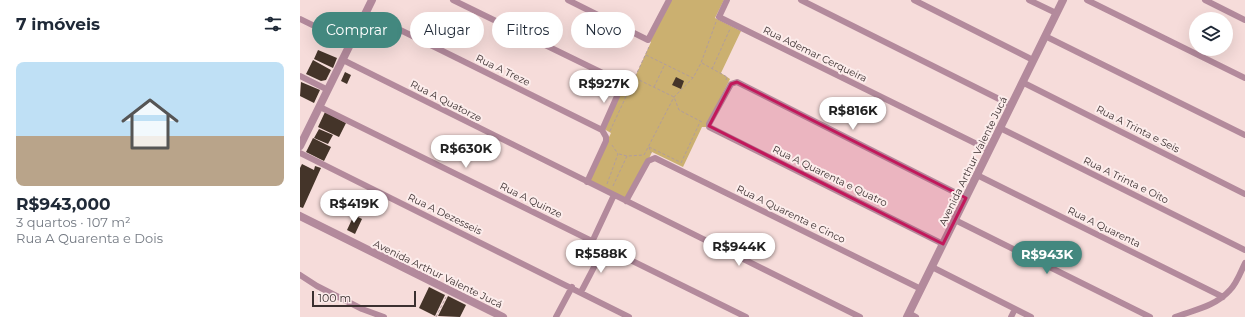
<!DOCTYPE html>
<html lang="pt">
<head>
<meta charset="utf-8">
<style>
	:root { --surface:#fff; --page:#f2f2f3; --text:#1f2937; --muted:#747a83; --accent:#43887f }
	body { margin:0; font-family:Montserrat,sans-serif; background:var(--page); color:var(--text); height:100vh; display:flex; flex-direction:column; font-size:15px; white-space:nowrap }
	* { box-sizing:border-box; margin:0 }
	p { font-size:13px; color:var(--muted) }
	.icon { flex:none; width:22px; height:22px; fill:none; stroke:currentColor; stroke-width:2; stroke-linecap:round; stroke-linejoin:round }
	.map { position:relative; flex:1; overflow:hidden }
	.panel { display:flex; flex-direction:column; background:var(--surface); width:300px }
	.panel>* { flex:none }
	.banner { position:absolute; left:12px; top:12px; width:380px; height:36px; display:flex; gap:8px }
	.fabs { position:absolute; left:889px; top:12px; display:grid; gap:8px }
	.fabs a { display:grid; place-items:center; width:44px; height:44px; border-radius:50%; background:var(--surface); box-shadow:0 4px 16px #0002; font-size:20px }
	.scale { position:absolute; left:12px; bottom:10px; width:104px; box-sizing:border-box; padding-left:4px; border:2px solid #3b3030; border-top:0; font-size:11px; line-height:14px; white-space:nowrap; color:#3b3030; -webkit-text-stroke:3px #fceceb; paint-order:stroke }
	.price { position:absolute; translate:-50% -34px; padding:0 9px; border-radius:14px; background:#fff; color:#222; font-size:13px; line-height:26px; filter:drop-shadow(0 1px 2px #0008) }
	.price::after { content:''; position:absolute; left:50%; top:24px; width:12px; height:9px; margin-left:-6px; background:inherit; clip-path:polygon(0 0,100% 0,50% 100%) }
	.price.active { background:var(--accent); color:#fff }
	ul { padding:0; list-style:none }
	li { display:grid; align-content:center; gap:8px; height:212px; padding:0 16px }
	li span { display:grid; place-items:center; height:124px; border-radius:8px; color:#555 }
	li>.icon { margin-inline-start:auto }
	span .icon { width:72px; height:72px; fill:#fffc; stroke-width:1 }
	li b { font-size:17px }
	h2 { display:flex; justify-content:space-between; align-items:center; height:48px; padding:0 16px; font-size:17px }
	.chip { padding:0 14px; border-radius:18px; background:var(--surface); box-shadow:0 4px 16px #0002; font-size:14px; line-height:36px }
	.chip.active { background:var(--accent); color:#fff }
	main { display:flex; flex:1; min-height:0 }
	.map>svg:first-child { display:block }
	.green { fill:#cbb070 }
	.building { fill:#443429 }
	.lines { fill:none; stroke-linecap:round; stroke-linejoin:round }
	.path { stroke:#b29d9c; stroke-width:1; stroke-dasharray:3 2; stroke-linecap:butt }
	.minor { stroke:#b38a9c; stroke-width:6 }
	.tertiary { stroke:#b38a9c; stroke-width:8 }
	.marked { fill:#c2185b; fill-opacity:0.2; stroke:#c2185b; stroke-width:3; stroke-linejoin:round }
	.labels { text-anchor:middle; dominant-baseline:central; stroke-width:4; stroke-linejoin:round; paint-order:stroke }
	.street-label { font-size:10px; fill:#3b3030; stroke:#fceceb }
</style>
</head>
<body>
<main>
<section class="panel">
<h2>7 imóveis<svg class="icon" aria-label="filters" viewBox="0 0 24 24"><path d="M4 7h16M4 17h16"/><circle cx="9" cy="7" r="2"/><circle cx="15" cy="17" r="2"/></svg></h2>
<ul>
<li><span style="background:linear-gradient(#bfe0f5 60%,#b9a48a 0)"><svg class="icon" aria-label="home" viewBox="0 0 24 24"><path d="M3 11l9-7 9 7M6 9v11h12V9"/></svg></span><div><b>R$943,000</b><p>3 quartos · 107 m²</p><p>Rua A Quarenta e Dois</p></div></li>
</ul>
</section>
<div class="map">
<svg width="945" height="317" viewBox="0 0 945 317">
	<rect width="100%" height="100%" fill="#f6dcda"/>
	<path class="green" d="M367 0H424L415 18 441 31 421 73 430 79 406 127H402L383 167 352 152 329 201 288 181 311 133 304 129 325 84 331 86 351 42 348 38Z"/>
	<path class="building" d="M18 50 37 58 33 68 14 59Z
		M13 60 31 70 26 80 21 81 6 74Z
		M45 72 51 75 47 84 41 81Z
		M376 77 384 81 381 89 372 85Z
		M1 82 20 90 14 103 0 96Z
		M25 112 46 123 39 137 18 127Z
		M19 129 33 135 28 144 14 138Z
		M13 138 31 147 24 161 6 152Z
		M2 164 14 170 15 166 21 168 3 208 0 207V168Z
		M54 215 62 219 55 234 47 230Z
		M129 287 145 295 135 316 119 308Z
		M148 296 166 305 160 317 138 316Z"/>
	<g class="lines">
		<path class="path" d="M346 55 393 78
			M402 63 427 77
			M412 69 430 29
			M335 78 374 97 379 110 402 122
			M426 80 427 77
			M354 87 365 64
			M310 131 349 47
			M349 147 380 162
			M349 147 351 153
			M319 154 327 156
			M381 163 400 122
			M307 184 318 154 312 145
			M313 186 327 156 344 155 374 97 393 78 401 63 416 22
			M136 317 146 297"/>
		<path class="minor" d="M153 0 321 82 322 85 302 130
			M268 0 348 40 369 0
			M427 0 419 17 689 150
			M501 0 711 105
			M614 0 733 60
			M729 0 756 13
			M787 0 945 78
			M905 0 945 20
			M66 13 302 130 306 137V141L287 182
			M0 19 51 44
			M745 36 945 135
			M43 60 560 317
			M0 76 28 90
			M722 82 945 194
			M20 107 446 317
			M700 128 945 250
			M0 153 329 317
			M677 175 923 297
			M326 201 348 161 355 158 621 289
			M655 220 850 317
			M292 242 314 195
			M643 244 409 127V124L431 84 437 82 666 198
			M632 267 731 317
			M0 275 17 286 62 309 84 317
			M281 292 304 248
			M609 313 616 317
			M256 317 272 287
			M711 317 715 309
			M875 317C894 310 916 306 930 290 937 283 941 271 945 263"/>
		<path class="tertiary" d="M0 146 72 0
			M0 216 203 317
			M607 317 763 0"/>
	</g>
	<path class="marked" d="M437 82 666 198 643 244 409 126 431 84Z"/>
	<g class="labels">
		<g class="street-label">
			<text transform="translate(515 54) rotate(26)">Rua Ademar Cerqueira</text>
			<text transform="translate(203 70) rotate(26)">Rua A Treze</text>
			<text transform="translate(146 101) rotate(27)">Rua A Quatorze</text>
			<text transform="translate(838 129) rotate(27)">Rua A Trinta e Seis</text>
			<text transform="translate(673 161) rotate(-64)">Avenida Arthur Valente Jucá</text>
			<text transform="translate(530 176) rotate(26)">Rua A Quarenta e Quatro</text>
			<text transform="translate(826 180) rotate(26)">Rua A Trinta e Oito</text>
			<text transform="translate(231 200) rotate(26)">Rua A Quinze</text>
			<text transform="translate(145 214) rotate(26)">Rua A Dezesseis</text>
			<text transform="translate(491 214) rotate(26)">Rua A Quarenta e Cinco</text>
			<text transform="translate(804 227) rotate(26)">Rua A Quarenta</text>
			<text transform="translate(138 274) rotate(26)">Avenida Arthur Valente Jucá</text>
		</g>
	</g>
</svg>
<div class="fabs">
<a><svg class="icon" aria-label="layers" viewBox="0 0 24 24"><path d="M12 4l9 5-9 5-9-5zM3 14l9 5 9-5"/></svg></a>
</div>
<div class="scale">100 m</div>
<b class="price" style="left:304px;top:104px">R$927K</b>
<b class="price" style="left:553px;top:131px">R$816K</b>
<b class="price" style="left:166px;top:169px">R$630K</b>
<b class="price" style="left:54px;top:224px">R$419K</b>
<b class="price" style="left:439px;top:267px">R$944K</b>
<b class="price" style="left:301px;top:274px">R$588K</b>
<b class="price active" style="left:747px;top:275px">R$943K</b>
<div class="banner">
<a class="chip active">Comprar</a>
<a class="chip">Alugar</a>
<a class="chip">Filtros</a>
<a class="chip">Novo</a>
</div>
</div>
</main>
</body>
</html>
